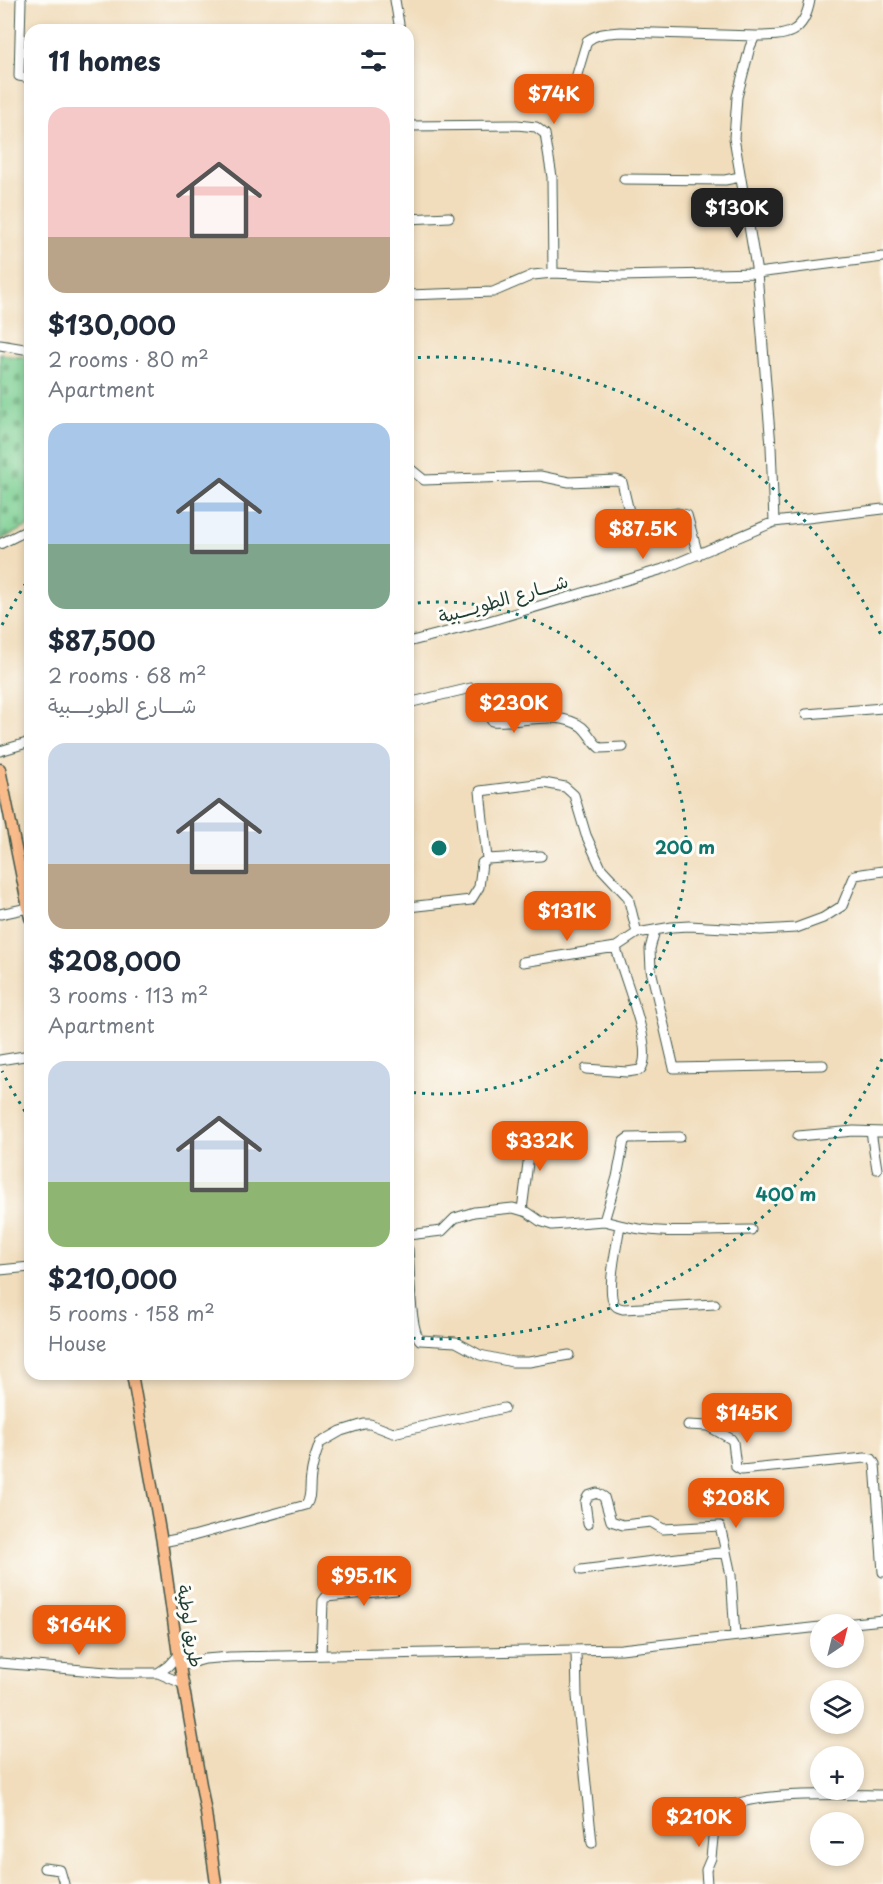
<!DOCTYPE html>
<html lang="en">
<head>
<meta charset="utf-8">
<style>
	:root { --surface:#fff; --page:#f6f6f7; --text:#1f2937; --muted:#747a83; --accent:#ea580c }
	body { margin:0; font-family:"Playpen Sans","Playpen Sans Arabic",sans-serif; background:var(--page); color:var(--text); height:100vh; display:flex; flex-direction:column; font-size:22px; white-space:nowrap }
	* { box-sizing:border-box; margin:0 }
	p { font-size:20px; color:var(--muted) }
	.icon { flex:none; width:33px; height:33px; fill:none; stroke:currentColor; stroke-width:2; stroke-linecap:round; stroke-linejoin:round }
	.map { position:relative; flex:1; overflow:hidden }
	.drawer { position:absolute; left:24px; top:24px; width:390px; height:1356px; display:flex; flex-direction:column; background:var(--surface); border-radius:18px; box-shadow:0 3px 9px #0003 }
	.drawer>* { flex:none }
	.needle { width:39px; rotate:35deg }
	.tools { position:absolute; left:810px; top:1614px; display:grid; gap:12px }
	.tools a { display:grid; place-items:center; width:54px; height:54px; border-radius:50%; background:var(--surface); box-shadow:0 3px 9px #0003; font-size:30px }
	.price { position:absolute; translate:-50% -51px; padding:0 14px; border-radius:12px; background:var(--accent); color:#fff; font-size:20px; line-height:39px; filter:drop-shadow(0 2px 3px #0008) }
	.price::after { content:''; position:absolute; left:50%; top:36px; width:18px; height:14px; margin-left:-9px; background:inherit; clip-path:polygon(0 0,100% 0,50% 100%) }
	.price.selected { background:#222; color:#fff }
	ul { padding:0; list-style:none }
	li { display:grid; align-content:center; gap:12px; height:318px; padding:0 24px }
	li span { display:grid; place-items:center; height:186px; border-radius:18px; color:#555 }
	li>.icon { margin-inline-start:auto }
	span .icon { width:108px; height:108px; fill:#fffc; stroke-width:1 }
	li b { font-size:26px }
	h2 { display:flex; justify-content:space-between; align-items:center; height:72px; padding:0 24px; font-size:26px }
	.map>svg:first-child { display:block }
	.cemetery { fill:url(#cemetery-stones); stroke:#4c8562; stroke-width:1.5 }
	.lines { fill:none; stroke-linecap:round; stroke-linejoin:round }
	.minor-casing { stroke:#3e5548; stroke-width:11 }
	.major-casing { stroke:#3e5548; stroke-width:13 }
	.minor { stroke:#fff; stroke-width:9 }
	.major { stroke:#fabb8b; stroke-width:10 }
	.ring { fill:none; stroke:#0f766e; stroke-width:3; stroke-dasharray:3 6 }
	.labels { text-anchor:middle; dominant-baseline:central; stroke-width:6; stroke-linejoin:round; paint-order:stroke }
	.street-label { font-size:18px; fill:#1f3d34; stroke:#fdfcf7 }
	.centre { fill:#0f766e; stroke:#fdfcf7; stroke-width:3 }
	.ring-label { font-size:18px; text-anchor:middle; font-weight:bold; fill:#0f766e; stroke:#fdfcf7; stroke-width:6; stroke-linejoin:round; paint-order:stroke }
</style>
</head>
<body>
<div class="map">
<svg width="883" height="1884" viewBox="0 0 883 1884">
	<defs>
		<pattern id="cemetery-stones" width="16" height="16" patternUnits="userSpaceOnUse" patternTransform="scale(1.5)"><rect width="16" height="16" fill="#79cd90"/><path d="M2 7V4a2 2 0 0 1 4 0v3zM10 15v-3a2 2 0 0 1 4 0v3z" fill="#63a876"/></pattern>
	</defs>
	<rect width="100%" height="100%" fill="#fdfcf7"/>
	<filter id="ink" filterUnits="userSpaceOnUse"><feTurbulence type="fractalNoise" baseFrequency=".0167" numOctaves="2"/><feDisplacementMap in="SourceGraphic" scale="12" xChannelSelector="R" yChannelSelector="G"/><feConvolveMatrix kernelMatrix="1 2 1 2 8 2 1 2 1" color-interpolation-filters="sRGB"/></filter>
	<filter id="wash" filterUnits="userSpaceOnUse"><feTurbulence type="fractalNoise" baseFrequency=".008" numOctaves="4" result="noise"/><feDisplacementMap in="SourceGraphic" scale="24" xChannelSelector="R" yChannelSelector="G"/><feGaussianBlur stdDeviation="1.35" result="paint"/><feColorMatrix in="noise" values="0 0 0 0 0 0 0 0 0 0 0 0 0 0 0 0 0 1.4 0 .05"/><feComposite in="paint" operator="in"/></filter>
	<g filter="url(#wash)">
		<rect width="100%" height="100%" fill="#f1ddbc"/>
		<path class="cemetery" d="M0 353 9 356 30 357V525L0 540Z"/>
	</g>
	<g filter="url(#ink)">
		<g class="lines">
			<defs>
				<path id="minor" d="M21 0 19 76 30 78
					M395 0 400 30
					M573 88 587 41C598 33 608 33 621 32L755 36
					M408 126 517 125 536 127 545 134 552 177 553 273
					M624 179 725 180 740 177
					M408 219 449 217
					M408 295 493 292 533 275 553 273 620 276 757 273 883 257
					M0 345 30 350
					M408 467 424 480 540 476 569 482 616 480 622 482 631 520 636 521 678 513 687 515 698 555
					M774 522 771 446 757 273 734 138 737 97 750 47 755 36C786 36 804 35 810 0
					M0 544 30 529
					M408 642 489 621 663 569 774 522 883 509
					M408 703 471 688C484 695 484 710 492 721 518 724 559 709 582 727 589 733 593 743 600 748L623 747
					M806 714 883 708
					M0 751 30 742
					M487 859 480 791 544 783 565 787 574 795 586 835 601 868 628 897 637 933
					M408 907 471 900 479 887 482 863 487 859 541 856
					M0 914 28 908
					M655 930 650 949 651 970 674 1068 823 1065
					M523 962 616 947 637 933 672 927 689 926 761 930 796 928 823 918 842 906 855 875 883 871
					M0 1060 30 1055
					M586 1069 627 1072 640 1070C657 1051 621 973 616 947
					M871 1132 877 1169
					M798 1136 854 1131 883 1132
					M522 1210 529 1155C535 1140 549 1139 563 1136
					M604 1221 620 1225C618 1241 605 1293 615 1305 617 1308 620 1308 623 1309L715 1304
					M620 1225C662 1236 708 1230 751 1230
					M408 1235 442 1231 455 1218 474 1212 513 1208 527 1212 540 1221 552 1225 604 1221 617 1177 624 1141 628 1138 680 1137
					M408 1249C410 1267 409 1329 420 1340L456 1342 480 1355 512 1362H529L569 1355
					M0 1270 30 1267
					M688 1425 708 1426 731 1439 733 1442 736 1467 741 1470 865 1458 872 1459 875 1464 883 1572
					M588 1524 585 1502 588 1496 597 1493 604 1497 611 1521 623 1525 651 1522 663 1529 720 1526 726 1552
					M162 1542 193 1536 306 1505C312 1497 309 1485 311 1476 312 1464 316 1454 320 1443L341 1431 364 1424H370L393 1433 504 1408
					M581 1570 726 1552 731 1575 735 1636
					M844 1624 883 1620
					M576 1651 577 1696 592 1843
					M321 1655 323 1601 326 1597 396 1590
					M0 1663 118 1673H158L184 1684
					M180 1666 205 1659 230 1657 621 1649 820 1627
					M158 1673 168 1666 178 1655
					M44 1868 60 1870 64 1884
					M707 1884 706 1870 711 1858 715 1818C730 1788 852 1795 883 1795"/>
				<path id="major" d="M0 769 30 918
					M132 1374 162 1542 178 1655 206 1813 216 1884"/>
			</defs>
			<use href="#minor" class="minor-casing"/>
			<use href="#major" class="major-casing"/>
			<use href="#minor" class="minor"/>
			<use href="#major" class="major"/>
		</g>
	</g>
	<g class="ring">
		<path d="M409 604A246 246 0 1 1 409 1092"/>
		<path d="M882 1059A491 491 0 0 1 409 1338M30 1119A491 491 0 0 1 2 1071M2 625A491 491 0 0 1 30 577M409 358A491 491 0 0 1 882 637"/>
	</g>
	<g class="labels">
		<g class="street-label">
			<text transform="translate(503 598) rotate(-16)">شــــارع الطويــــبية</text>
			<text transform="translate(191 1626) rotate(81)">طريق لوطية</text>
		</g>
	</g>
	<circle cx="439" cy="848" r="9" class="centre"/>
	<g class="ring-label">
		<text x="685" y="854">200 m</text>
		<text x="786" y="1201">400 m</text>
	</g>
</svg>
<div class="tools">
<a><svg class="needle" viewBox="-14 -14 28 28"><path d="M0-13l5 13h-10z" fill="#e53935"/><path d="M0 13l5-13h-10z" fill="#747a83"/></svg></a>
<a><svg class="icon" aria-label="layers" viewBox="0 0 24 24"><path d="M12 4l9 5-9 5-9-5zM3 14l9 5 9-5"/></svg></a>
<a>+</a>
<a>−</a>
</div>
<b class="price" style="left:554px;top:125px">$74K</b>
<b class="price selected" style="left:737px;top:239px">$130K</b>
<b class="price" style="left:643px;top:560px">$87.5K</b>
<b class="price" style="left:514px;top:734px">$230K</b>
<b class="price" style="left:567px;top:942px">$131K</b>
<b class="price" style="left:540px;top:1172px">$332K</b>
<b class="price" style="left:747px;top:1444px">$145K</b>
<b class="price" style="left:736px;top:1529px">$208K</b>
<b class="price" style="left:364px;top:1607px">$95.1K</b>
<b class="price" style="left:79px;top:1656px">$164K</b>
<b class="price" style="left:699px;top:1848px">$210K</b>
<section class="drawer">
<h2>11 homes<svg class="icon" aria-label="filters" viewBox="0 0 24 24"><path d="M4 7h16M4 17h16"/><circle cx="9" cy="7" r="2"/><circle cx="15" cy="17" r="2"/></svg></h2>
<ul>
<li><span style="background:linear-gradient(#f6c9c9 70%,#b9a48a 0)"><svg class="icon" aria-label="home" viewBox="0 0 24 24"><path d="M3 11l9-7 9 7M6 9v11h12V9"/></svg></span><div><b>$130,000</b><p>2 rooms · 80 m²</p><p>Apartment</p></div></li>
<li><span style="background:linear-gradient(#a9c7e8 65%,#7fa58c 0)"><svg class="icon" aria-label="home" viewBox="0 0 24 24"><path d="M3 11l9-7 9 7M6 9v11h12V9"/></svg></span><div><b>$87,500</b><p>2 rooms · 68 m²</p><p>شــــارع الطويــــبية</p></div></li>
<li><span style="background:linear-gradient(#c9d6e8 65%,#b9a48a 0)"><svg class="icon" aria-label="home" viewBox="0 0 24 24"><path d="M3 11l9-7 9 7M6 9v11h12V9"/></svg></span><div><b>$208,000</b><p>3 rooms · 113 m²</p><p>Apartment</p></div></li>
<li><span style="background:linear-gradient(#c9d6e8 65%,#8fb573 0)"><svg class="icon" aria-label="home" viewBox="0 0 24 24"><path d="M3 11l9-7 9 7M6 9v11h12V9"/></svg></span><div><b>$210,000</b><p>5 rooms · 158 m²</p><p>House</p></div></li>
</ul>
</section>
</div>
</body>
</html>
